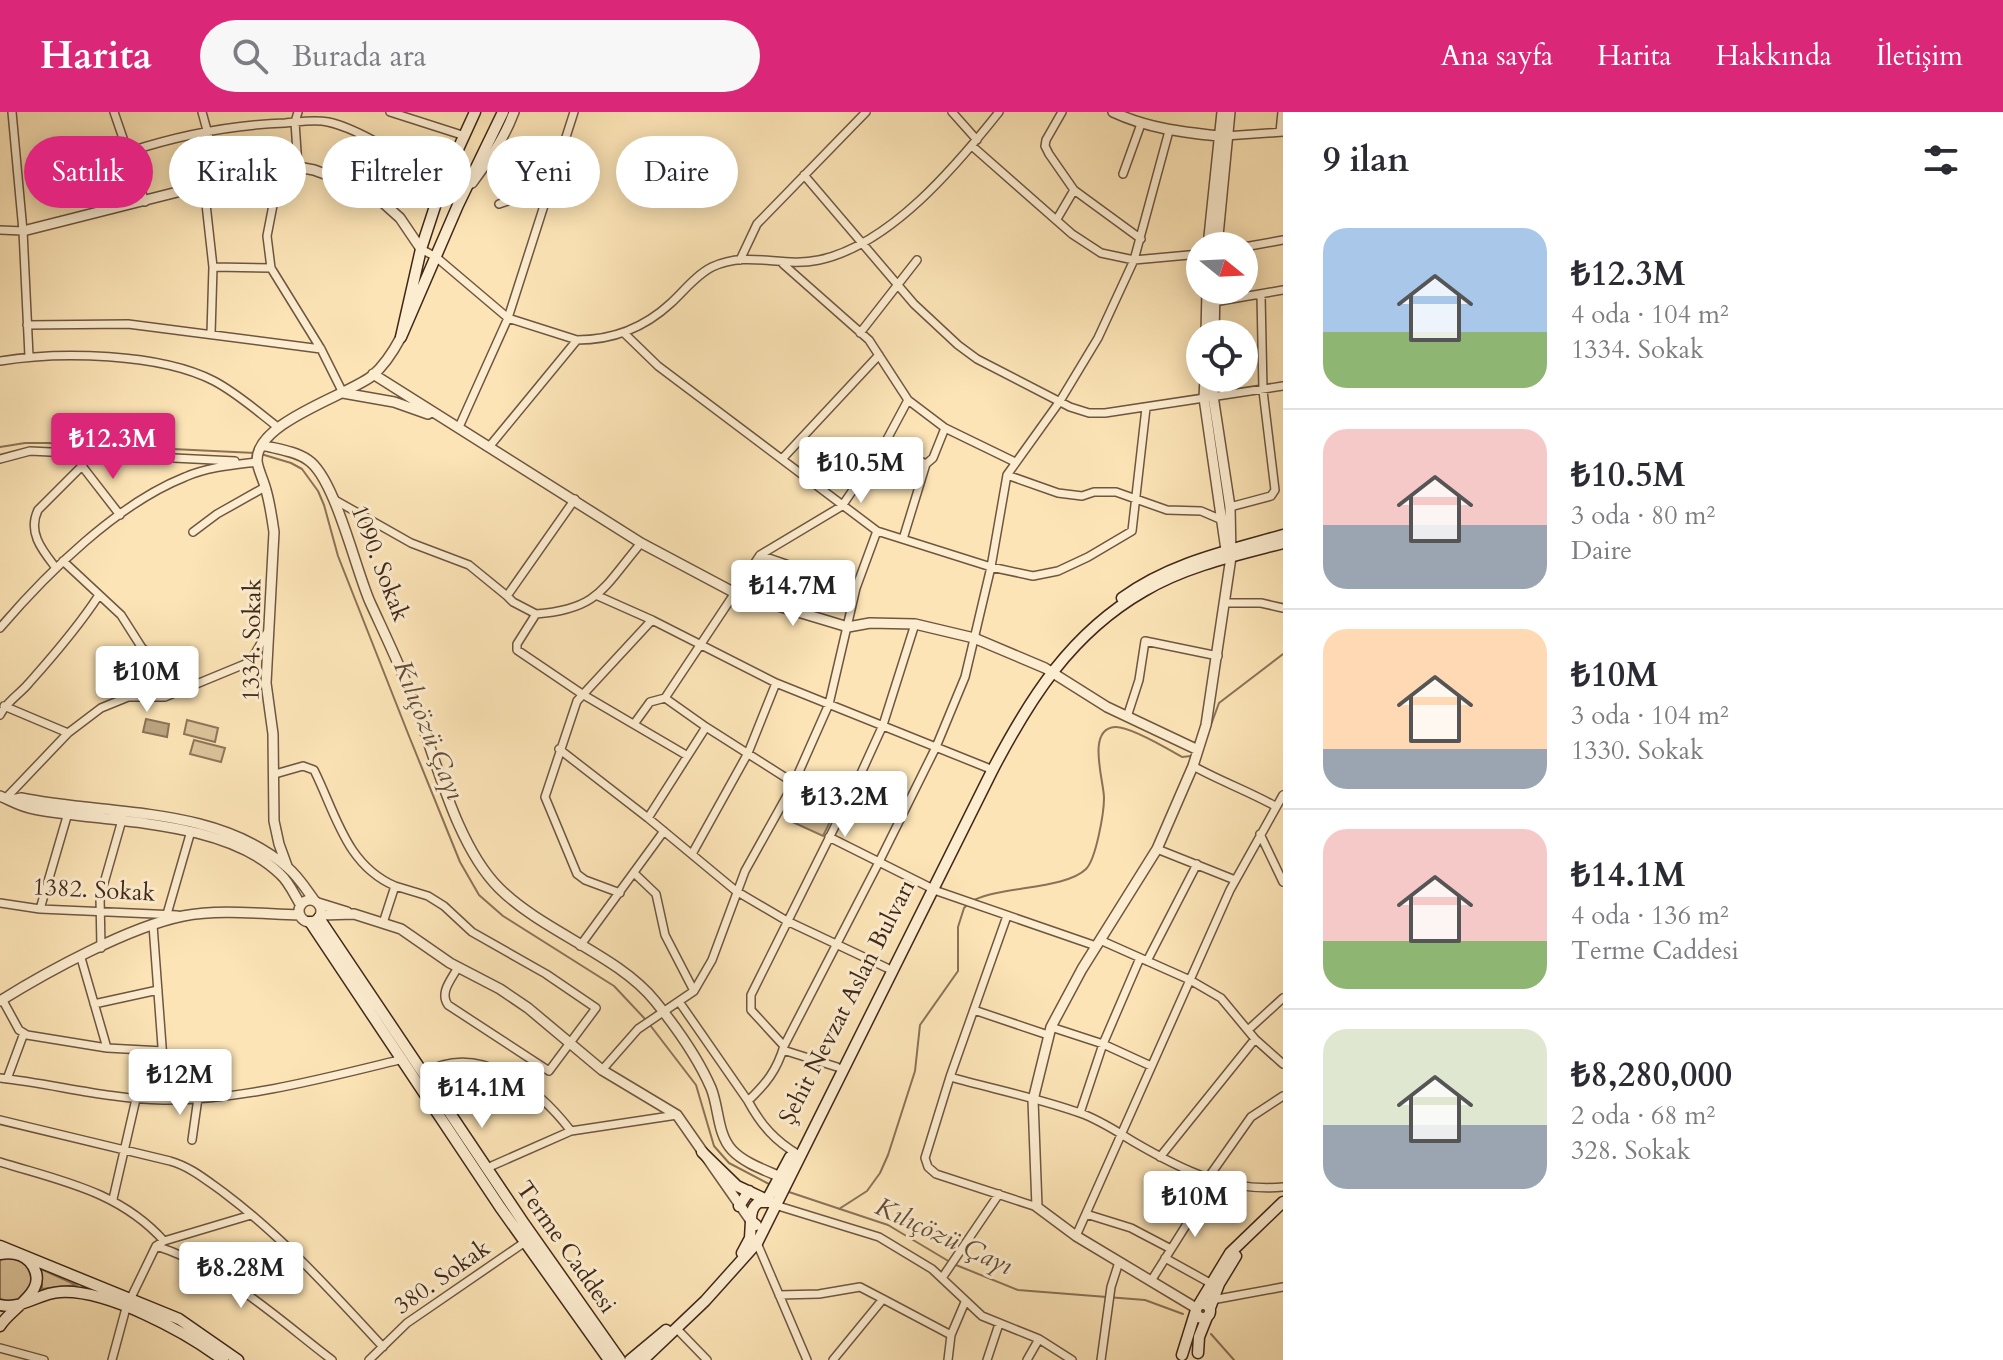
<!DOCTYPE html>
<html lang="tr">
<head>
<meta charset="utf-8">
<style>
	:root { --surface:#fff; --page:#f7f7f7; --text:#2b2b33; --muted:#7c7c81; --line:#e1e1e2; --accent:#db2777 }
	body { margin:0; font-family:Cardo,serif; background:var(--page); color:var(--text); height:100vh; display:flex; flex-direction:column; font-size:30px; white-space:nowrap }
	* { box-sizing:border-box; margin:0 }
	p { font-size:26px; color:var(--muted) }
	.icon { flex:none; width:44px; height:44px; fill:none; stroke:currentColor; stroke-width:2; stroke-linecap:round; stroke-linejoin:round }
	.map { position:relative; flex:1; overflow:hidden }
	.panel { display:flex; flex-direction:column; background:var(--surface); width:720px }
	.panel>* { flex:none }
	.guide { position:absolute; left:24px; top:24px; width:760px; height:72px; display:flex; gap:16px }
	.needle { width:52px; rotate:108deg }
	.buttons { position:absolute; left:1186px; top:120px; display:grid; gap:16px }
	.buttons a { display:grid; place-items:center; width:72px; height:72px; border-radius:50%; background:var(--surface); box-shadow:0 4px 20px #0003; font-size:40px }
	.price { position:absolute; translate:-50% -68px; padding:0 18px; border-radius:8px; background:#fff; color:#222; font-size:26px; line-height:52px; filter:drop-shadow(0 2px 4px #0008) }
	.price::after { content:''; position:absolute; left:50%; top:48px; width:24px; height:18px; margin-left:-12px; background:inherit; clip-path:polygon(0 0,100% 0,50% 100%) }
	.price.selected { background:var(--accent); color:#fff }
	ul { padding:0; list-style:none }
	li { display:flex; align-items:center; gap:24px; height:200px; padding:0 40px }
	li+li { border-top:2px solid var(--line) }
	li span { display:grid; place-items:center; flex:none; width:224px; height:160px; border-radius:24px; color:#555 }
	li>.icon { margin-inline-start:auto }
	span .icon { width:96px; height:96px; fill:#fffc; stroke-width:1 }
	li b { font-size:34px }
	h2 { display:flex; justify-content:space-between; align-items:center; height:96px; padding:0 40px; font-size:34px }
	.tag { padding:0 28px; border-radius:36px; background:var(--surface); box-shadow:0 4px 20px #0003; font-size:28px; line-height:72px }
	.tag.selected { background:var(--accent); color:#fff }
	header { display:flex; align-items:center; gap:48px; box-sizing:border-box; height:112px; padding:0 40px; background:var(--accent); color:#fff }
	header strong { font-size:38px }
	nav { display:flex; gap:44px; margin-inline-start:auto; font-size:28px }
	.search { width:560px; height:72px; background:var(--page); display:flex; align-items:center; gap:20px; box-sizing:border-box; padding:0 28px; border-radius:44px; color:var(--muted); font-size:30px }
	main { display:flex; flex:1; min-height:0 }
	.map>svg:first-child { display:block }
	.green { fill:#dcc49b; stroke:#8e765a; stroke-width:2 }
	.water { fill:#bca481; stroke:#8a7258; stroke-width:2 }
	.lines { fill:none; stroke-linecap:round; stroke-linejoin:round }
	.stream { stroke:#8a7258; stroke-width:2 }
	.minor-casing { stroke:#6e5641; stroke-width:10 }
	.tertiary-casing { stroke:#6e5641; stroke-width:12 }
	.secondary-casing { stroke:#3f271a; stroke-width:13 }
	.minor { stroke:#fdedd0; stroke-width:7 }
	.tertiary { stroke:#fdedd0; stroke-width:9 }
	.secondary { stroke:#fdedd0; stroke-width:10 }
	.labels { text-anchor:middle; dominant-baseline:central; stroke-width:6; stroke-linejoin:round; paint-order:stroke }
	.street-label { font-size:24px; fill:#3f271a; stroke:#fdedd0 }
	.water-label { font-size:26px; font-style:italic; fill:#644c39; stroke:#fdedd0 }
</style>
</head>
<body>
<header>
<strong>Harita</strong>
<div class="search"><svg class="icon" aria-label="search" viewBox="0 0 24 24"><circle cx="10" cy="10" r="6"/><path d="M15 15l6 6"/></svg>Burada ara</div>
<nav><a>Ana sayfa</a><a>Harita</a><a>Hakkında</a><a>İletişim</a></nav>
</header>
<main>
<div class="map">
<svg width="1283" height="1248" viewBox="0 0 1283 1248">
	<rect width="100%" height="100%" fill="#fce4b6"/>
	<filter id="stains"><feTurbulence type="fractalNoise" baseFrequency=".0025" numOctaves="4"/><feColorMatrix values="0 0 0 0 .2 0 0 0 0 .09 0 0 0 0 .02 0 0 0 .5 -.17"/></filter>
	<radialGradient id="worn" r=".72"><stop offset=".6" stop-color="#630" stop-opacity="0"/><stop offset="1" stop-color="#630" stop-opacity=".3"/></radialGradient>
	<path class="green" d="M187 608 218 616 215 630 184 622Z
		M194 628 225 636 221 650 190 642Z
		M801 678 837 696 823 724 786 707Z
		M7 1145C26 1145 31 1157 32 1173L19 1188 7 1189 0 1187V1148Z
		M41 1157 76 1173 42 1177Z"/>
	<path class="water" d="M146 607 169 612 167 625 143 620Z"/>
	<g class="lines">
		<path class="stream" d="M0 335 25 331H48L255 341
			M261 342 291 351 302 357 318 379 324 393 338 444 409 624 460 750 479 783 503 804 614 874 646 908
			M1205 629 1219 591 1283 542
			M974 788C1003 774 1066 777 1086 757 1096 747 1104 701 1104 686 1104 669 1086 617 1115 615 1130 614 1168 637 1182 645L1191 644
			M650 913 696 973 714 1034 729 1051 769 1072
			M789 1080 888 1113 950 1150
			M839 1097 867 1079 880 1061 888 1043 915 959 920 913 958 859V815L964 796 969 791
			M956 1153 1018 1178 1145 1188 1183 1202
			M1211 1222 1234 1248"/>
		<defs>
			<path id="minor" d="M12 0 23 119 29 244
				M114 0 145 90
				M202 0 221 69
				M298 0 295 10 298 55
				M390 0 465 24
				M952 0 977 28
				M1062 0 1046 28 1045 34 1049 42 1074 78 1141 127
				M1280 20 1282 0
				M1225 24 1283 20
				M972 34 1072 122 1101 141 1134 148 1200 142
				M128 40C180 23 231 13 285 11 299 10 314 7 328 10 362 17 412 52 443 70
				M280 57 267 124 271 156 321 237 343 281
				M1123 62 1141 12
				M804 63 914 192 958 233 977 247 1070 295 1089 301H1105L1283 274
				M204 74 213 155 211 222
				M499 92 523 84 548 82
				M1057 107 1074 78
				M0 118 23 119
				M1244 135 1283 128
				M421 137 436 145 508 206 577 228
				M740 148 757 112 866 0
				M213 155 271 156
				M1214 190 1283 178
				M27 213 128 212 321 237
				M624 221 658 254 877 419 991 455 1033 464 1058 459 1088 445 1132 419 1146 296
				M860 221 917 148
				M0 249C59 239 160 241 214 269 237 281 258 300 279 316
				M908 288 945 316 1015 350
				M459 315 508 206 574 0
				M885 331 926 352 903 427
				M489 335 577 228C613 228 644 216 671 191 684 179 696 163 712 155 749 138 781 156 819 148 890 133 956 54 999 0
				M0 347 30 339 235 349
				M782 347 879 243
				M926 352 933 346 945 316
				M82 354 120 403
				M1007 363 1058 381 1082 384 1094 380H1116L1167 398 1201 399 1222 408
				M335 388 411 431 469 453 507 484
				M1230 395 1271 384 1275 378 1263 279 1261 183
				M193 420 217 402 265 375
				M641 431C603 476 599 497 536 502L517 532V538L582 582 686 643
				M760 443 856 476
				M63 449 121 503 142 536 191 572
				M56 456C43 439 27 421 38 398L82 354 89 342
				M598 484 652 508 776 571 988 656
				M1226 491H1261L1283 496
				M536 502 513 490 507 484 575 387
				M0 516C47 461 117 392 185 365 208 355 233 353 257 350
				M665 586 706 615 794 671
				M4 594 68 621
				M0 603C6 590 20 582 29 571 54 543 79 514 99 483
				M1127 605 1139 568 1145 529 1218 544
				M634 612 650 590 665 586 760 443 842 394 885 331 908 288 869 228 783 152
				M559 637 648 706 736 779 787 809 887 856
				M1193 654C1220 669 1248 679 1275 694
				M275 662 303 654 314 658C336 702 346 753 395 774L383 811
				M6 686 68 621 101 596 128 585H165L245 552 254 543 268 519
				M648 706 706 615
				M1260 722 1283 770
				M829 725 929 775
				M1157 737 1235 768
				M692 742 748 641 776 571
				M634 761 656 782 665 823 694 879
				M395 774 428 784 444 794 472 820 546 862 596 896 549 959 448 893C439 880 452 867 458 855
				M934 778 1096 834
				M620 781 585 768 577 762 545 685 577 589 652 508
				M0 791 40 797 177 803
				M40 797 68 701
				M167 802 191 719
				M1007 804 950 965 925 1046 928 1055 936 1062 1037 1095
				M153 813 166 988
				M1100 828 1190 868 1221 886 1255 927 1283 952
				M580 834 664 719
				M101 836 100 785 122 708
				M81 846 107 936
				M1147 849 1197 752
				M2 887 19 918 27 923 107 936 163 939
				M680 891 748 989C761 1013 775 1029 799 1043
				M94 892 158 878
				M974 898 1048 923
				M1051 915 1103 932 1151 954
				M1248 918 1283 886
				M784 934 751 898V883L857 670 883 613 915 512
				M783 938 837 955
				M602 958 638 917 694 879 712 848 745 759 794 671 829 592 856 476 877 419
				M424 961C479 929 538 976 571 1019
				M950 965C993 977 1038 986 1080 1001 1100 1008 1116 1019 1134 1030 1182 1058 1226 1080 1283 1075
				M0 966C54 972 108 987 163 988 240 989 329 965 403 947
				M7 967 24 921
				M748 989C766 972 777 958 784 934L879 750 936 635 965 565 991 455 1007 363 1060 289 1098 226 1134 148 1169 19
				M1080 1001 1103 932 1140 846
				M0 1008 170 1049C191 1055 206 1068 223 1080 283 1125 333 1181 383 1235
				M192 1028 198 986
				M1160 1045 1255 927
				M0 1050C61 1069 119 1079 164 1129
				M487 1056 571 1019 677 1003
				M1208 1066 1251 1005 1283 984
				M113 1087 136 987
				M775 1093 879 1125 932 1157 982 1204 1039 1227 1072 1248
				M1086 1102 1131 1116 1171 1137
				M1076 1124 1230 778 1283 683
				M757 1131 807 1248
				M156 1134C223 1155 277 1206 332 1248
				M1165 1146 1210 1171
				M942 1166 999 1082
				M1151 1169 1214 1069
				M779 1183 819 1182 860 1175 883 1187
				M1212 1188 1283 1175
				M677 1217 707 1248
				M0 1236 44 1248
				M112 1248 126 1196 156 1134 164 1129 251 1103
				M369 1248 407 1211 525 1130
				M833 1248 883 1187 951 1223
				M948 1248 951 1223 965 1190
				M987 1248 999 1212
				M1027 1248 1039 1227
				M1101 1248 1111 1175 1119 1150"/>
			<path id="tertiary" d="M1113 0C1147 16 1181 20 1218 24
				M472 71C489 48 504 27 514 0
				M23 119 221 69 298 55 314 58 344 69 380 88 400 106 421 137
				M1208 134 1222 0
				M1217 134 1230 0
				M1206 222 1207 178
				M1214 222 1215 178
				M373 262 641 431 735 481 848 515 870 511 915 512 974 526 1045 556 1107 595 1198 638
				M1205 266 1204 286 1226 438
				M343 281 394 290 428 302
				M262 333C277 337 295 339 308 348 335 366 355 456 370 490 386 525 403 560 416 595 437 651 457 734 499 776 543 820 618 843 655 889 676 915 698 946 711 976 719 995 717 1022 732 1038 745 1052 768 1059 785 1067
				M0 684C12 689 21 695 34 697 107 711 224 707 280 762 289 770 294 782 300 792
				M12 688 21 686C109 704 214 693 287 755 298 764 306 777 314 788
				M287 754 279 732 274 709 273 622 266 571 274 420C272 406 270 392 266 378 264 369 258 358 257 349 256 310 346 284 372 264 385 253 393 240 401 225
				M299 799a11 11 0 1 1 22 0a11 11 0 1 1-22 0Z
				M318 791 347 800
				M321 803 354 802 401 817 450 851 500 877 528 896 602 958 677 1003 751 1109
				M0 889C48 859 129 815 183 804 220 797 262 802 299 803
				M1196 1196 1076 1124 1037 1095 1033 988 1051 915 1082 857 1157 737 1193 654 1206 613 1231 445 1230 395 1213 284V266"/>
			<path id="secondary" d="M475 0 443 70 421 137 401 225 458 93 503 0
				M1122 486C1170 451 1227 439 1283 423
				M319 806 523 1110 620 1248
				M310 810 500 1095 609 1248
				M702 1040 737 1074 767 1088 790 1045
				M739 1094 749 1079
				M756 1113 751 1109C751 1101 752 1095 759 1090H770
				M0 1134 179 1207 238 1248
				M742 1141 750 1126 751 1109
				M0 1142C11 1140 22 1141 30 1150 53 1178 11 1195 0 1214
				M1196 1199a7 7 0 1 1 14 0a7 7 0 1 1-14 0Z
				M0 1193C21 1198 39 1181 60 1180 107 1177 186 1220 223 1248
				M1198 1194 1230 1141 1283 1090
				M1210 1196 1219 1172 1236 1144
				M1198 1241 1199 1225 1207 1205
				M1182 1243 1196 1198
				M630 1248 666 1218
				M643 1248 705 1189 757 1131 992 659C1030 586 1071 521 1144 479 1186 454 1237 443 1283 431"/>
		</defs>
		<use href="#minor" class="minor-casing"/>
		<use href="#tertiary" class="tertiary-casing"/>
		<use href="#secondary" class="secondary-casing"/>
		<use href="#minor" class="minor"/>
		<use href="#tertiary" class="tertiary"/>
		<use href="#secondary" class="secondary"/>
	</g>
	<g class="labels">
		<g class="street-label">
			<text transform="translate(380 451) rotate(69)">1090. Sokak</text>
			<text transform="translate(252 528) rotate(-89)">1334. Sokak</text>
			<text transform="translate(94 778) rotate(3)">1382. Sokak</text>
			<text transform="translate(847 890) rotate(-63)">Şehit Nevzat Aslan Bulvarı</text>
			<text transform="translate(566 1135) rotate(55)">Terme Caddesi</text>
			<text transform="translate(442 1165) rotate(-35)">380. Sokak</text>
		</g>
		<g class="water-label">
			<text transform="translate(429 618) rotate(68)">Kılıçözü Çayı</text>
			<text transform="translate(944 1124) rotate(25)">Kılıçözü Çayı</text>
		</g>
	</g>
	<rect width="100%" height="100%" filter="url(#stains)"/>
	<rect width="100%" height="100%" fill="url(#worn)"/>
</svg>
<div class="buttons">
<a><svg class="needle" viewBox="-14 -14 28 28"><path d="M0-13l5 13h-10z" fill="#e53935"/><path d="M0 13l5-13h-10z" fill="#7c7c81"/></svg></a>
<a><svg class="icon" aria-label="locate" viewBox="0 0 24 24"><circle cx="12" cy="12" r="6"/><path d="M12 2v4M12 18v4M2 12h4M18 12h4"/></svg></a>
</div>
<b class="price selected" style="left:113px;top:369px">₺12.3M</b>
<b class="price" style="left:861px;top:393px">₺10.5M</b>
<b class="price" style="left:793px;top:516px">₺14.7M</b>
<b class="price" style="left:147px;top:602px">₺10M</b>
<b class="price" style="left:845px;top:727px">₺13.2M</b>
<b class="price" style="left:180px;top:1005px">₺12M</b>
<b class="price" style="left:482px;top:1018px">₺14.1M</b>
<b class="price" style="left:1195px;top:1127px">₺10M</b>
<b class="price" style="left:241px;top:1198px">₺8.28M</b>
<div class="guide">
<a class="tag selected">Satılık</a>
<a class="tag">Kiralık</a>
<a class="tag">Filtreler</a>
<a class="tag">Yeni</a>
<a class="tag">Daire</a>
</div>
</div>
<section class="panel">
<h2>9 ilan<svg class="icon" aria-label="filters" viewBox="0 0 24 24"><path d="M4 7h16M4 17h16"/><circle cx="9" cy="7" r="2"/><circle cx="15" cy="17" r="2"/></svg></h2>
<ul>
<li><span style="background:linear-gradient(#a9c7e8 65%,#8fb573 0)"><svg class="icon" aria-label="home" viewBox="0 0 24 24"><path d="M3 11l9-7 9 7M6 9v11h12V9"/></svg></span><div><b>₺12.3M</b><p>4 oda · 104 m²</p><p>1334. Sokak</p></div></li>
<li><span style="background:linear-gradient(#f6c9c9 60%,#9aa5b1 0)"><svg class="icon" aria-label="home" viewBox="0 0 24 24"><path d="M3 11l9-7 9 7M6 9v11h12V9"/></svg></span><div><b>₺10.5M</b><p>3 oda · 80 m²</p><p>Daire</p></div></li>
<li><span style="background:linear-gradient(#ffd9b3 75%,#9aa5b1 0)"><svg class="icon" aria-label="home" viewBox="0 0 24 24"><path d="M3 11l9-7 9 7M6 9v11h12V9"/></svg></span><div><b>₺10M</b><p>3 oda · 104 m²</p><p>1330. Sokak</p></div></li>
<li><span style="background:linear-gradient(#f6c9c9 70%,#8fb573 0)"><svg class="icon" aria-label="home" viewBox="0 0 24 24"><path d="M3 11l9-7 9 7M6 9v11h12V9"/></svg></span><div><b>₺14.1M</b><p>4 oda · 136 m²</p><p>Terme Caddesi</p></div></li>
<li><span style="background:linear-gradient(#dfe7d0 60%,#9aa5b1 0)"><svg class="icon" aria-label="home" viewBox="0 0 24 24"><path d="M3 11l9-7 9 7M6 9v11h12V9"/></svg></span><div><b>₺8,280,000</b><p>2 oda · 68 m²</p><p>328. Sokak</p></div></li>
</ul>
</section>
</main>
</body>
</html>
